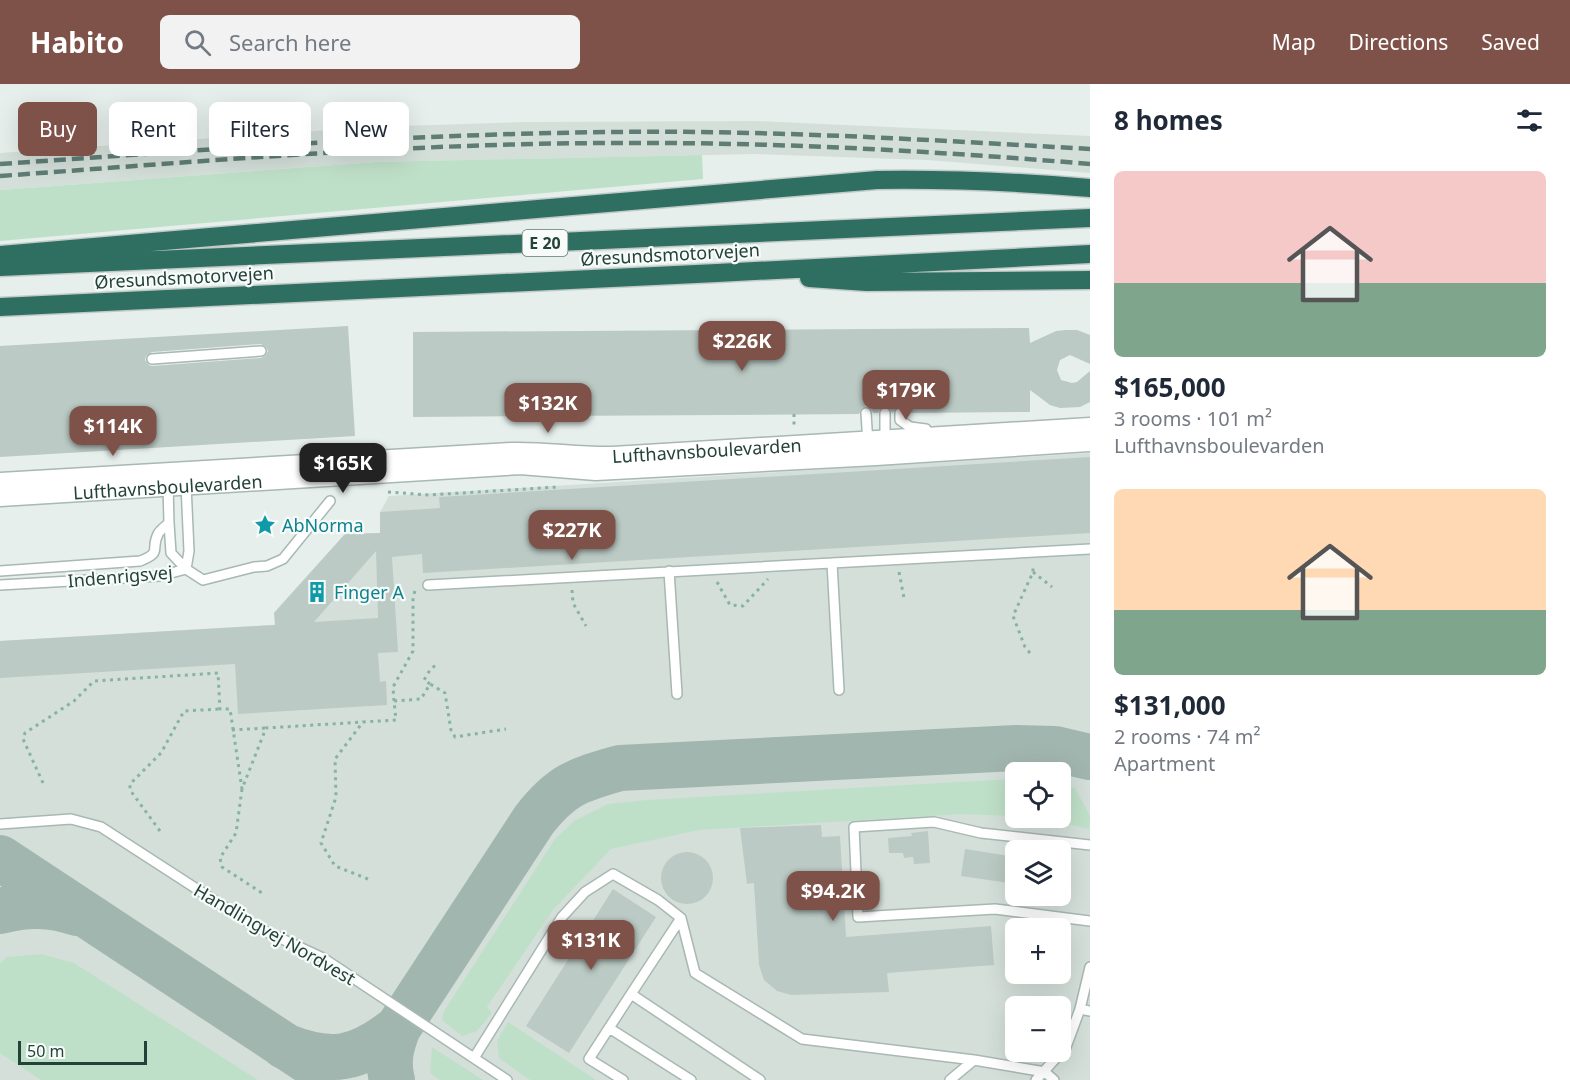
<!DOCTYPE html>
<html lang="en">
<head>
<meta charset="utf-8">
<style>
	:root { --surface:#fff; --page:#f2f2f3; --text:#1f2937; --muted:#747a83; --accent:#7f5249 }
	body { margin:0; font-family:"Noto Sans",sans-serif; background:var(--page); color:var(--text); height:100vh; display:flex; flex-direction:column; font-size:22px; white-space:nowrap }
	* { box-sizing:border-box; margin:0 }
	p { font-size:20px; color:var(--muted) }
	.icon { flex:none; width:33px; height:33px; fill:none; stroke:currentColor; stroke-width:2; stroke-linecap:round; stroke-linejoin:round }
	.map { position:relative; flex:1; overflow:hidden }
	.panel { display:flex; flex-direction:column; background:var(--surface); width:480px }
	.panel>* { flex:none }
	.hud { position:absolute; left:18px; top:18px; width:570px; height:54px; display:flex; gap:12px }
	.controls { position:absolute; left:1005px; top:678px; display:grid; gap:12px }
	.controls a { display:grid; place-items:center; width:66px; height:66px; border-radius:9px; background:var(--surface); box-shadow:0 6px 24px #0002; font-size:30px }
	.scale { position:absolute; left:18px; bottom:15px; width:129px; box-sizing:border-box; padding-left:6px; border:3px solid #24423a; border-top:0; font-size:16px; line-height:21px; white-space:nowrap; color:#24423a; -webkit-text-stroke:4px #f7fbf9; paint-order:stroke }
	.price { position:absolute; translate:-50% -51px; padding:0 14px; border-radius:12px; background:var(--accent); color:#fff; font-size:20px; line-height:39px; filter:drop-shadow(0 2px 3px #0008) }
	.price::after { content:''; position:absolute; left:50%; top:36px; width:18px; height:14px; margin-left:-9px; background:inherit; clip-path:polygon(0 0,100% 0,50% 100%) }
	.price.selected { background:#222; color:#fff }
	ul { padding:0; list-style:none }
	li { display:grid; align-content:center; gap:12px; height:318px; padding:0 24px }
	li span { display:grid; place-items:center; height:186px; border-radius:9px; color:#555 }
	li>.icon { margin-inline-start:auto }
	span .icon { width:108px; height:108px; fill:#fffc; stroke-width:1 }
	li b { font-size:26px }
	h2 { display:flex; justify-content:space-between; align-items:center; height:72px; padding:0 24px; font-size:26px }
	.pill { padding:0 21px; border-radius:9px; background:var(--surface); box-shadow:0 6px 24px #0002; font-size:21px; line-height:54px }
	.pill.selected { background:var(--accent); color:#fff }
	header { display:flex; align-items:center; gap:36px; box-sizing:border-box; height:84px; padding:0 30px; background:var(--accent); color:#fff }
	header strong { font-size:28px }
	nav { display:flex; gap:33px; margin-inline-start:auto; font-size:21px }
	.search { width:420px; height:54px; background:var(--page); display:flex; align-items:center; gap:15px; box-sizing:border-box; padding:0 21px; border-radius:9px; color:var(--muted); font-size:22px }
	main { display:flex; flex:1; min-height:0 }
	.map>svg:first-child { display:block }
	.built { fill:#d4dfda; fill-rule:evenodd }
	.green { fill:#bfe0c8 }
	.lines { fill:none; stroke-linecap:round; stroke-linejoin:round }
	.taxiway { stroke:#a2b6b0; stroke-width:46 }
	.building { fill:#bbcac4; fill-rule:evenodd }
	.service-casing { stroke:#a8b8b2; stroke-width:12 }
	.tertiary-casing { stroke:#a8b8b2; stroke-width:21 }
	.motorway-casing { stroke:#c2cac8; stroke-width:21 }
	.path { stroke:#86b3a5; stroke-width:3; stroke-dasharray:3 4.5; stroke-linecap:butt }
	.service { stroke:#fff; stroke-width:9 }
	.tertiary { stroke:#fff; stroke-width:18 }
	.motorway { stroke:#2f6f62; stroke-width:18 }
	.rail { stroke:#5f7d75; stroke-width:4.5; stroke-dasharray:12 6; stroke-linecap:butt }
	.labels { text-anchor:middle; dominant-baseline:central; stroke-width:4.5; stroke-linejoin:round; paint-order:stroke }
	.shield { fill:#f7fbf9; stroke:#637a73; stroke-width:1.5 }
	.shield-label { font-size:16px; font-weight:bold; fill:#24423a }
	.street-label { font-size:18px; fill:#24423a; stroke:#f7fbf9 }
	.culture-label { font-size:18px; fill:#0d838f; stroke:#f7fbf9; text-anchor:start }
</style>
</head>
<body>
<header>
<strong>Habito</strong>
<div class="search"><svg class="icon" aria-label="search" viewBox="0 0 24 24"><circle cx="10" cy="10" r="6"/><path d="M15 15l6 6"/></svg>Search here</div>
<nav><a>Map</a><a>Directions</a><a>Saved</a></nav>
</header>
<main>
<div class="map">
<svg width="1090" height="996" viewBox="0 0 1090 996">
	<rect width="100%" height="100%" fill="#e6efeb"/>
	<path class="built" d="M755 37 1090 52V89L927 76 755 70 376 78 0 106V69L372 43 526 38Z
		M1090 369V996H0V557L287 540 274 529 276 526 345 450 380 449V428L389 412ZM1016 688H1060V734H1016ZM1016 766H1060V812H1016ZM1016 844H1060V890H1016ZM1016 922H1060V968H1016Z"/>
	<path class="green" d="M702 71 703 95 0 157V106L376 78Z
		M1010 695H1015V732L961 730 699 746 611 765 553 826 487 923 492 929 477 947 462 952 442 936 444 927 555 755 574 737 608 720 647 716Z
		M1061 702 1075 704 1090 732 1089 745 1046 735 1032 734H1060Z
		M41 870 74 879 258 996H41L0 969V879L7 873Z
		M508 938 596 996H530L499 974 497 957Z
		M432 963 483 996H440L430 989Z"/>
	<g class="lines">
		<path class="taxiway" d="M0 774 311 979
			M0 827C27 820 50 820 77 829
			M284 962C332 981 357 976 398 944L534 736C562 700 578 696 620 684L1016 664 1055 665 1090 673
			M392 996C387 977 391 962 398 944"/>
	</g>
	<path class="building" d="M348 242 355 352 0 373V262ZM261 260 266 263 268 267 265 272 261 274 152 282 149 281 145 276 146 272 152 268Z
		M1029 244 1030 259 1056 247 1066 246H1077L1090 251V280L1070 271 1060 276 1057 286 1061 296 1072 299 1077 298 1090 287V318L1080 323 1060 324 1050 321 1030 306V328L907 329 904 324 899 322 892 329 889 324 884 322 880 325 878 329H873L871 325 866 322 862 324 859 330 413 333V248Z
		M1090 373V449L423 489 422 470 392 473 398 568 378 569 380 598 386 597 387 621 238 630 235 580 0 594V557L275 541 274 529 276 527 345 450 380 449V428L440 424 439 413ZM376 467 378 534 314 538Z
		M821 741 822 753 840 752 846 853 991 842 994 881 887 889 889 908 791 911 777 907 764 896 759 881 754 799 747 800 740 744Z
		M928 747 930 779 914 780 913 773 904 774 903 769H889L888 754 912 752 911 749Z
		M965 765 1016 773V800L961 792Z
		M661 794a26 26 0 1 1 52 0a26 26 0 1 1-52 0Z
		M613 805 656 833 569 969 526 942Z"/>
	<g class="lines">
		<defs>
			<path id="service" d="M152 275 261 267
				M866 329 868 360
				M900 329V336L910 343 926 345
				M885 358V329
				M169 439 171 469 186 485 203 496 254 483 267 482 283 475 330 417
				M832 479 839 606
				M186 485 189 467 186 401
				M0 487 140 477C163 468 150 466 158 450 160 446 166 442 169 439L168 400
				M669 487 677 610
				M0 501 160 492 186 485
				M428 501 1090 465
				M0 740 71 735 101 743 254 842 323 874 507 996
				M1090 761 981 749 934 738 854 743 858 833 995 825 1090 837
				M681 834 631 910 760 996
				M631 910 609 944 691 996
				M1080 925 1090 883
				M609 944 589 975 623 996
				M474 974 562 833 585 808 613 790 658 816 681 834 695 889 802 955 974 976 1045 988 1054 996
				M950 996 974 976
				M1036 996 1066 963 1080 925 1090 927"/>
			<g id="tertiary">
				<path id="s1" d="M0 398 512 368C546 367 579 373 613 372L1090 343"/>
				<path id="s2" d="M0 413 520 381 596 387 876 372 1090 358"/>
			</g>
			<path id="motorway" d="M0 171 877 96C948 95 1019 98 1090 104
				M0 183 1090 134
				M809 194 867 198 1090 196
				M0 223 717 189 1090 170"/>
		</defs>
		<use href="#service" class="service-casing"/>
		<use href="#tertiary" class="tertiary-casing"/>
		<use href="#motorway" class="motorway-casing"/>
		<path class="path" d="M794 330V343
			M388 408 429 411 558 403
			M899 488 904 514
			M1033 488 1052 503
			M717 498 730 521 743 522 768 495
			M572 506 573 519 586 542
			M1030 569 1025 563 1013 532 1033 488V481
			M430 600 424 596 430 586 438 579
			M394 617 393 603 413 567V513L416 504
			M232 646 266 644
			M43 699 23 655 25 649 74 617 94 597 218 589 220 625H230L242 705 266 644 363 638
			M242 705 236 749 220 774 222 783 262 809
			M160 747 130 706V700L161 669 184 627 220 625
			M368 795 335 782 321 759 336 713 335 675 363 638 396 636 394 617 421 615 430 600 445 609 451 646 455 653 506 645"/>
		<use href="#service" class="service"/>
		<use href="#tertiary" class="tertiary"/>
		<use href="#motorway" class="motorway"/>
		<path class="rail" d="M0 80C204 66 408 50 613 48 772 46 931 56 1090 65
			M0 92C206 77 412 59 619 59 776 58 933 67 1090 80"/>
	</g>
	<defs>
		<symbol id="sight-bare" viewBox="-9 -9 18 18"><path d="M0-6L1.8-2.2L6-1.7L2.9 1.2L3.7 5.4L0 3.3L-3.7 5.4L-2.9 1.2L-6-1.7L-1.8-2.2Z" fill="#0f9aa8" stroke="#f7fbf9" stroke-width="2.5" paint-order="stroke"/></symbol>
		<symbol id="building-bare" viewBox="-9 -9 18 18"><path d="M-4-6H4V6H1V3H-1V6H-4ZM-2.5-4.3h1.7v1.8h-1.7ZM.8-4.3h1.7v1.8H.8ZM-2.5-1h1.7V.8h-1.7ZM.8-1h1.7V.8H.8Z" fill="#0f9aa8" stroke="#f7fbf9" stroke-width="2.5" paint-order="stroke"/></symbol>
	</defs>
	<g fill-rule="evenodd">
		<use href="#sight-bare" x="250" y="426" width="30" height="30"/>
		<use href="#building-bare" x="302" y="493" width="30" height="30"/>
	</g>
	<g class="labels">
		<rect class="shield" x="522.5" y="146" width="45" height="26" rx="4.5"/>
		<g class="shield-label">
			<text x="545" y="159">E 20</text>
		</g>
		<g class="street-label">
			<text transform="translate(670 170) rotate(-3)">Øresundsmotorvejen</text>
			<text transform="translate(184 193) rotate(-3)">Øresundsmotorvejen</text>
			<text stroke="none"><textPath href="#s1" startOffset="708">Lufthavnsboulevarden</textPath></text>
			<text stroke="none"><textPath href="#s2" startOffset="168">Lufthavnsboulevarden</textPath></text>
			<text transform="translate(120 492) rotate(-5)">Indenrigsvej</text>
			<text transform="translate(275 850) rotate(30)">Handlingvej Nordvest</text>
		</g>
		<g class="culture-label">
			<text x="282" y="441">AbNorma</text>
			<text x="334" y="508">Finger A</text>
		</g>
	</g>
</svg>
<div class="controls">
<a><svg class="icon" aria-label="locate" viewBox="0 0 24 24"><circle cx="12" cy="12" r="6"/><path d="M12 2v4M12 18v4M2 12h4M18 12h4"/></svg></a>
<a><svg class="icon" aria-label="layers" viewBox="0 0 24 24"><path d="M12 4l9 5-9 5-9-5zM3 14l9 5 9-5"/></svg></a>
<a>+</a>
<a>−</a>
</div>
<div class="scale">50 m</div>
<b class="price" style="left:742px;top:288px">$226K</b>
<b class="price" style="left:906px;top:337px">$179K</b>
<b class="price" style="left:548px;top:350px">$132K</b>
<b class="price" style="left:113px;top:373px">$114K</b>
<b class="price selected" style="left:343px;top:410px">$165K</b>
<b class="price" style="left:572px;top:477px">$227K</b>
<b class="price" style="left:833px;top:838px">$94.2K</b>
<b class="price" style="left:591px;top:887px">$131K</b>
<div class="hud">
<a class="pill selected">Buy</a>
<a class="pill">Rent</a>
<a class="pill">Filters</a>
<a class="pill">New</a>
</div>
</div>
<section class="panel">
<h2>8 homes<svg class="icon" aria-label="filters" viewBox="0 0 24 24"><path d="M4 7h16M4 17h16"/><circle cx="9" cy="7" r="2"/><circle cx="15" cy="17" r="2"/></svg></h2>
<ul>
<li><span style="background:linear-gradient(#f6c9c9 60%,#7fa58c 0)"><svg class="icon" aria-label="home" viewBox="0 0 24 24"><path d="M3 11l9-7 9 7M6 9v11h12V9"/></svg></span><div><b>$165,000</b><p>3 rooms · 101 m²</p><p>Lufthavnsboulevarden</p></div></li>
<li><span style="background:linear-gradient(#ffd9b3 65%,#7fa58c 0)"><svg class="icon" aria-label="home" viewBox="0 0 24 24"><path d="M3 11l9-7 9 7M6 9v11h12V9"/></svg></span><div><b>$131,000</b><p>2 rooms · 74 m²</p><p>Apartment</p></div></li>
</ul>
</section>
</main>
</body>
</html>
